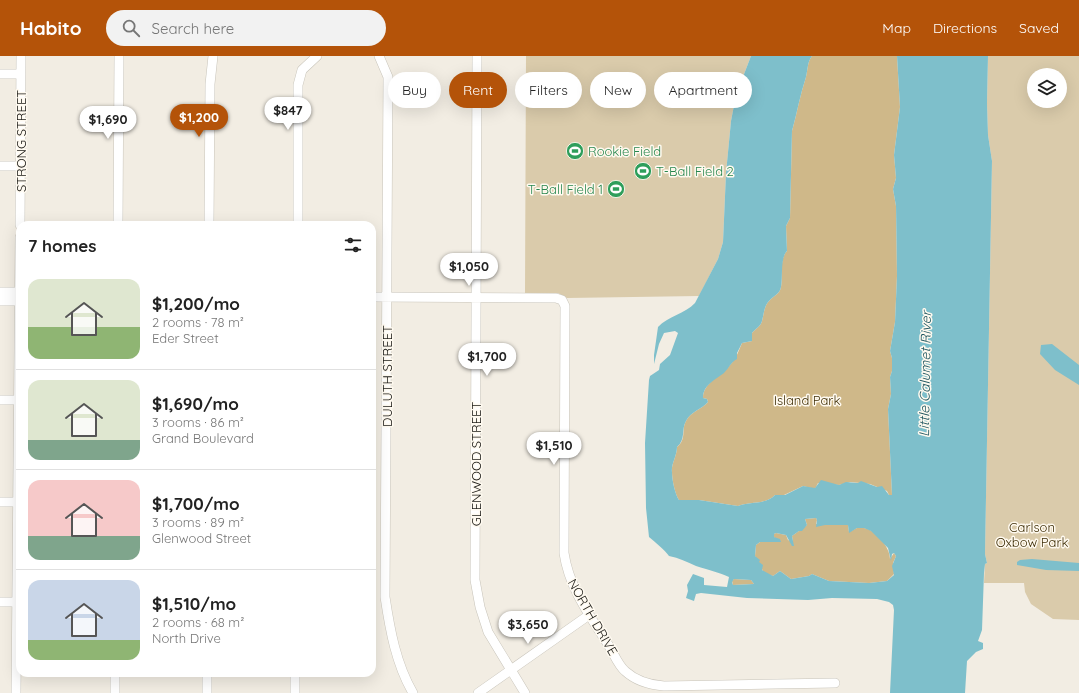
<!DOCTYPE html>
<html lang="en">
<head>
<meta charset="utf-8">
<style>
	:root { --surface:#fff; --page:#f2f2f2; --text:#222; --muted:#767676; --line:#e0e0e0; --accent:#b45309 }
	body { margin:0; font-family:Quicksand,sans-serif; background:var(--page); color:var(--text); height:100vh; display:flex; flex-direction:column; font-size:15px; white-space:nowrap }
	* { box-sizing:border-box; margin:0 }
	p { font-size:13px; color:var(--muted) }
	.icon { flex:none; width:22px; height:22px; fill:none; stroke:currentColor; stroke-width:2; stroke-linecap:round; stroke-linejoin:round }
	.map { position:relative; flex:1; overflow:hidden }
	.panel { position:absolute; left:16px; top:165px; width:360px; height:456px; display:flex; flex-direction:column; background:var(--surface); border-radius:12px; box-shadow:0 4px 16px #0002 }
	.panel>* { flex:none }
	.guide { position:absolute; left:388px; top:16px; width:380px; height:36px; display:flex; gap:8px }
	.controls { position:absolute; left:1027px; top:12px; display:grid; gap:8px }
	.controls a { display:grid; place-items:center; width:40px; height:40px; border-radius:50%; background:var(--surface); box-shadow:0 4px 16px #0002; font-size:20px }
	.price { position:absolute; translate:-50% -34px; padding:0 9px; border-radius:14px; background:#fff; color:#222; font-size:13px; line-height:26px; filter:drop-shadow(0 1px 2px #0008) }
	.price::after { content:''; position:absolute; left:50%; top:24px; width:12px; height:9px; margin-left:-6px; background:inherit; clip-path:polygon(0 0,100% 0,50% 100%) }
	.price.active { background:var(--accent); color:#fff }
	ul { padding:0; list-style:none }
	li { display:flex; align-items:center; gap:12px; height:100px; padding:0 12px }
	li+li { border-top:1px solid var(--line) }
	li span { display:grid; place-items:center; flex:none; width:112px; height:80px; border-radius:12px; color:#555 }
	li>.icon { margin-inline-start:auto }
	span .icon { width:48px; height:48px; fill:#fffc; stroke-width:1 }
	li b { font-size:17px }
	h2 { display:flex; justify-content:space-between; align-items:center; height:48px; padding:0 12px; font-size:17px }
	.pill { padding:0 14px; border-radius:18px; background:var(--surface); box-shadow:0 4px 16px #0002; font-size:14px; line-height:36px }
	.pill.active { background:var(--accent); color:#fff }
	header { display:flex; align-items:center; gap:24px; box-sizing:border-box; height:56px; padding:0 20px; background:var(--accent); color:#fff }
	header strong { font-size:19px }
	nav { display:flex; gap:22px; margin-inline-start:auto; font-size:14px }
	.search { width:280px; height:36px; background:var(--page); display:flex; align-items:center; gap:10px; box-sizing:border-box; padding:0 14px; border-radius:22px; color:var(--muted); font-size:15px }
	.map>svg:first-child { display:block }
	.green { fill:#dacbab; fill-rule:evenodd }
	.forest { fill:#cfb889 }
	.water { fill:#7ebfcb; fill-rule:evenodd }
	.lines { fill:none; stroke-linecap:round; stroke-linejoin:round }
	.minor-casing { stroke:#c8c4ba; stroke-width:10 }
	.minor { stroke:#fff; stroke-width:9 }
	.labels { text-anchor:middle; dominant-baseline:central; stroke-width:3; stroke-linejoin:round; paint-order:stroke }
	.street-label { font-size:13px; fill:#1a1915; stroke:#fffaf0 }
	.leisure-label { font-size:13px; fill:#27864d; stroke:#fffaf0; text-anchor:start }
	.park-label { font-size:13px; fill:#3d2c04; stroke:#fffaf0 }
	.water-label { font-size:14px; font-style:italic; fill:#1f5660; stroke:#fffaf0 }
</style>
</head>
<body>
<header>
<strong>Habito</strong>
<div class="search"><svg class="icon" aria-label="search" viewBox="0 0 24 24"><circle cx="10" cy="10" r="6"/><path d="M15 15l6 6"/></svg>Search here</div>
<nav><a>Map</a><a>Directions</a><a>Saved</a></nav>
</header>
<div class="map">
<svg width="1079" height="637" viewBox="0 0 1079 637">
	<rect width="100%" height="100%" fill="#f2ede3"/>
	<path class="green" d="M526 0H751L736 39 731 65 726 117 723 186 718 203 699 240 567 242 558 237H525Z
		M988 0H1079V564L1053 563 1031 548 1025 536 1024 527H984L985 508 987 507 985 498 992 105 988 79 987 47ZM1034 19H1060V45H1034Z"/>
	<path class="forest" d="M812 0H897L900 51 894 99 896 122 893 133 896 150 897 220 895 266 890 295 892 302V315L890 321 891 338 888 353 892 439H889L887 435 870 428 850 426 839 429 818 427 815 433 803 430 784 439H775C766 449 749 445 738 450L699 444H679C675 438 672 424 672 416 671 408 677 400 677 391 687 383 681 374 686 365 690 356 702 353 708 346L707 343 703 342C703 326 722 320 730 309 736 303 739 294 742 287L752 285V277C755 273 761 270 762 265 764 258 764 250 769 245 773 240 780 238 781 231 783 221 779 203 787 195L786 170 790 162 792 75C797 57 800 39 806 21 808 13 807 7 812 0Z
		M816 462 817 464 816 468 848 469 849 476C854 474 857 470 864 472 876 474 890 491 890 503L894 497 896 500 893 507 894 518 887 525 869 527 829 525 812 518 809 520 791 523 780 515 773 520 764 517 755 500 756 489 760 486H778L774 481V478L776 477 786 479 788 484 793 486 792 480 807 469 805 463Z
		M734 523 751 524 754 528 733 529 732 525Z"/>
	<path class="water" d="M751 0H812C807 7 808 13 806 21 800 39 797 57 792 75L790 162 786 170 787 195C780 202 783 222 781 231 780 238 773 240 769 245 764 250 764 258 762 265 761 270 755 273 752 277V285L742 287 737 297V303C731 306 729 312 724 317 715 324 703 329 703 342L707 343 708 346C702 353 690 356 686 365 681 374 686 383 677 391 677 400 671 408 672 416 672 424 675 438 679 444H699L738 450C749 445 766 449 775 439H785L803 430 815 432 821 424 839 429 846 426 858 427 861 425 877 431 882 430 889 439H892L888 353 891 338 890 321 892 315V302L890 295 895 266 897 220 896 150 893 133 896 122 894 99 900 51 897 0H988L987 47 988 79 992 105 985 498 987 507 985 508 984 517 982 574 978 585 983 587V593L976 596 967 605 965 637H890L894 554 893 549 889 546 877 543 832 542 808 544 747 542 701 537 696 538 694 545 686 542 688 535 687 529 693 518 704 522V529L727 531 729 521C718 516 709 514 696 510 687 506 679 502 669 500 665 494 655 486 649 481L646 452 645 387 649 324 650 320 659 314 660 308 670 299 678 277 675 275 664 277 659 288 654 308V299L658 271C668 260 685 258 695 247L718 203 723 186 726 117 731 65 736 39ZM816 462 817 464 816 471 825 469H848L849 477 857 472H864L871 475 888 492 891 505 892 498 894 497 896 500 892 510 894 519 887 525 869 527 829 525 812 518 809 520 791 523 780 515 773 520 762 514 763 509 759 506 760 504 755 500 756 489 760 486H781L780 483 774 481V478L776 477 786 479 792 490H794L792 480 799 475H802L807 469 805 463ZM734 523 751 524 754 528 733 529 732 526Z
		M1052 288 1079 309V329L1055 314 1040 298 1041 289Z
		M1032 503 1079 507V515L1046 514 1017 509V506L1020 504Z"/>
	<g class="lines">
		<defs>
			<path id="minor" d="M379 0 388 21 385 541C390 574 396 608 413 637
				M477 0 475 524 480 551 488 576 525 637
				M0 18H21
				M0 110H21
				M20 169 21 0
				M118 169 119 0
				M209 169 210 28 213 0
				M298 169V29L302 14 317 0
				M0 236H20
				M372 241 556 242 562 244 565 250 564 497C569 532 590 560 609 590 614 598 618 609 625 615 636 625 650 629 664 630L835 627
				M0 245H20
				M0 344H17
				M0 446H17
				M0 546H16
				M16 637 20 181
				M115 637V617
				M207 637V617
				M295 637V617
				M478 637 589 559"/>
		</defs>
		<use href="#minor" class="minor-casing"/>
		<use href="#minor" class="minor"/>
	</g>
	<defs>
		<symbol id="stadium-disc" viewBox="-11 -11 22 22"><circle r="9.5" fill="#2e9e5b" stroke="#fffaf0"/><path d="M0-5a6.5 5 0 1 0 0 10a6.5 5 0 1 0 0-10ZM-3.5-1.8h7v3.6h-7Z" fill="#fff"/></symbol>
	</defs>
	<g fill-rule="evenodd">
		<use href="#stadium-disc" x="565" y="85" width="20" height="20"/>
		<use href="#stadium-disc" x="633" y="105" width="20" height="20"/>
		<use href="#stadium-disc" x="606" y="123" width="20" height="20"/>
	</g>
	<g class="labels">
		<g class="street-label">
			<text transform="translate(21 85) rotate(-90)">STRONG STREET</text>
			<text transform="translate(387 320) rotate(-90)">DULUTH STREET</text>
			<text transform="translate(476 408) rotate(-90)">GLENWOOD STREET</text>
			<text transform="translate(593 561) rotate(60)">NORTH DRIVE</text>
		</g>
		<g class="leisure-label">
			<text x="588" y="95">Rookie Field</text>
			<text x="656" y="115">T-Ball Field 2</text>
			<text x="603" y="133" text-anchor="end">T-Ball Field 1</text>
		</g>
		<g class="park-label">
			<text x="807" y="344">Island Park</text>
			<text x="1032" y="471">Carlson<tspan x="1032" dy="15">Oxbow Park</tspan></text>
		</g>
		<g class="water-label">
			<text transform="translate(925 318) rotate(-89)">Little Calumet River</text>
		</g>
	</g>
</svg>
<div class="controls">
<a><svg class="icon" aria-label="layers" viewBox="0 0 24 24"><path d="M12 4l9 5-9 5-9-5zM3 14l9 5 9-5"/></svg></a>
</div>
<b class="price" style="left:288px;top:75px">$847</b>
<b class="price active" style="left:199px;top:82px">$1,200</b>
<b class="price" style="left:108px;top:84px">$1,690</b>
<b class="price" style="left:469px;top:231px">$1,050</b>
<b class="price" style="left:487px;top:321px">$1,700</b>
<b class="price" style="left:554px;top:410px">$1,510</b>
<b class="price" style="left:528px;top:589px">$3,650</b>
<div class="guide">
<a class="pill">Buy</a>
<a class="pill active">Rent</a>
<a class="pill">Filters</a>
<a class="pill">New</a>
<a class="pill">Apartment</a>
</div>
<section class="panel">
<h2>7 homes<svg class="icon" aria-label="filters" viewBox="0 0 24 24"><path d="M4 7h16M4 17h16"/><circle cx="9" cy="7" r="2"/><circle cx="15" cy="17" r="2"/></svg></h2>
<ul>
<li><span style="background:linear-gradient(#dfe7d0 60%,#8fb573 0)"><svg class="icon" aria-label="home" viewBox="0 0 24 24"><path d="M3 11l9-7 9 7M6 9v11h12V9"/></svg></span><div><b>$1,200/mo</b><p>2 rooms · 78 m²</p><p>Eder Street</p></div></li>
<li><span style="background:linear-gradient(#dfe7d0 75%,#7fa58c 0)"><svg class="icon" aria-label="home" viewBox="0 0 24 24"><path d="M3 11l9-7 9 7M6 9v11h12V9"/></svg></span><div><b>$1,690/mo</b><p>3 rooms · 86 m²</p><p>Grand Boulevard</p></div></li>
<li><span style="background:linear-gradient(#f6c9c9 70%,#7fa58c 0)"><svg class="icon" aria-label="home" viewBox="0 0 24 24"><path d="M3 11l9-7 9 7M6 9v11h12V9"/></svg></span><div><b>$1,700/mo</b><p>3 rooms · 89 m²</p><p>Glenwood Street</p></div></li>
<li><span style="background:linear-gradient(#c9d6e8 75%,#8fb573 0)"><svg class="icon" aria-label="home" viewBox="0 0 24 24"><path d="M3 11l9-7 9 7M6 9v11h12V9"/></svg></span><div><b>$1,510/mo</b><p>2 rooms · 68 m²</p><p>North Drive</p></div></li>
</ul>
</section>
</div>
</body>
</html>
